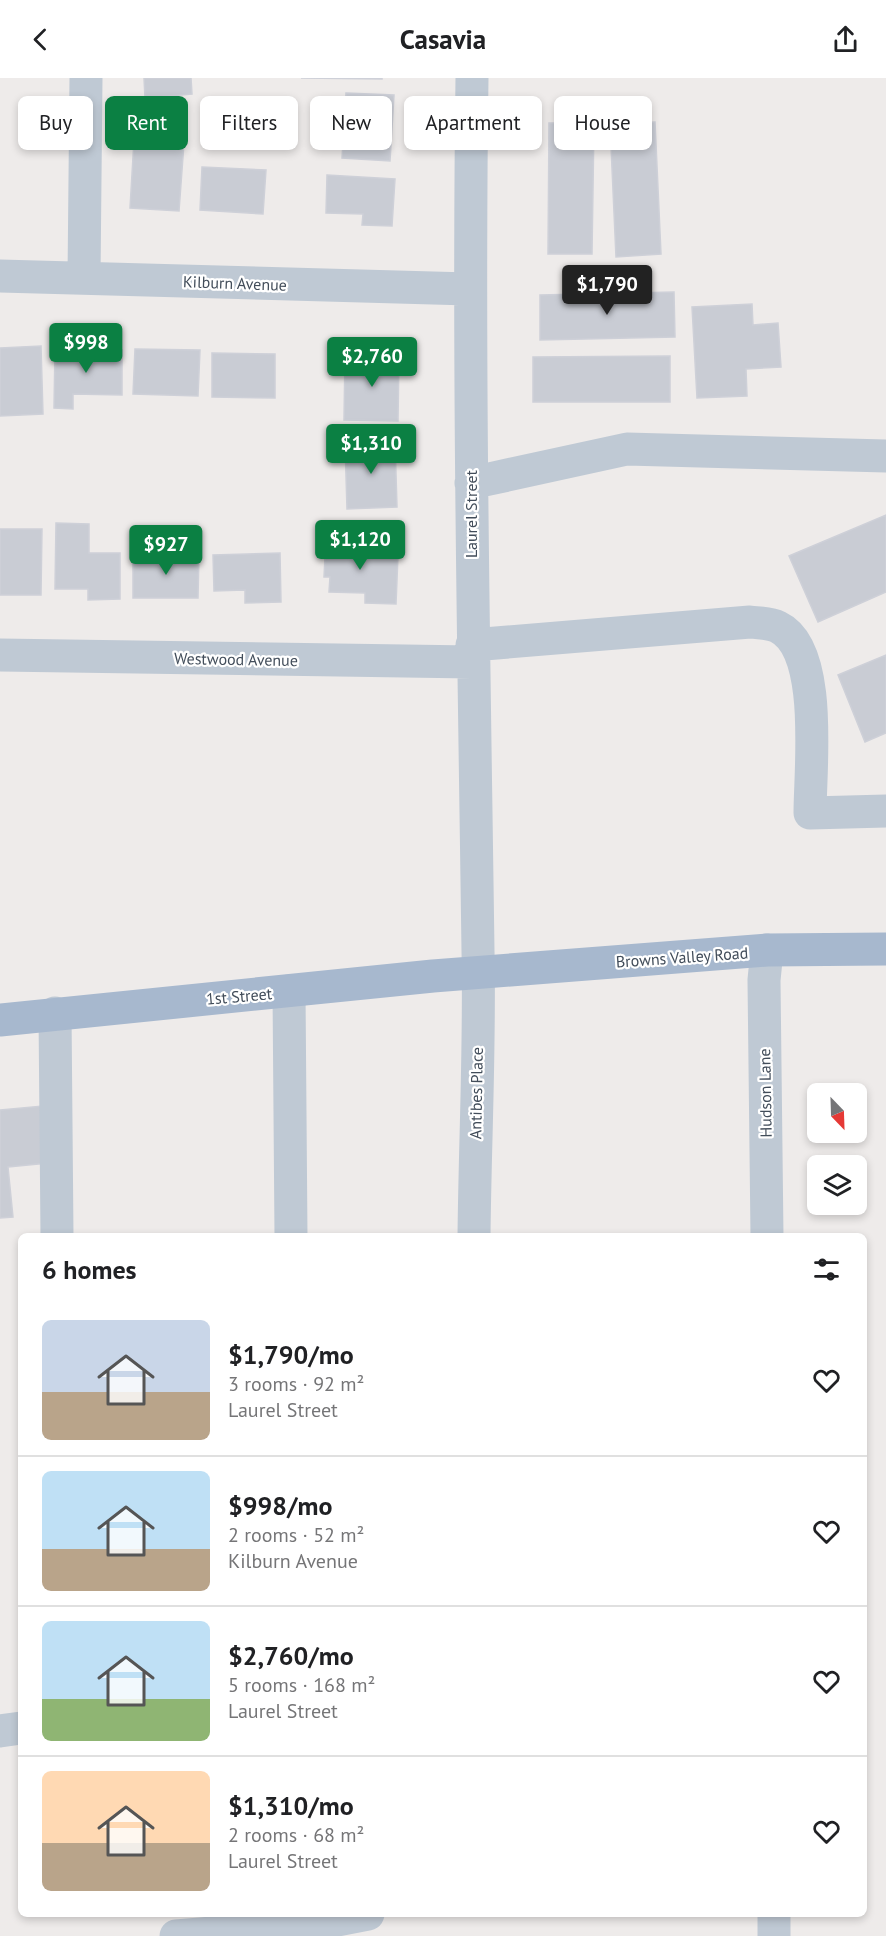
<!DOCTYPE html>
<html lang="en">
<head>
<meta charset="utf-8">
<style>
	:root { --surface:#fff; --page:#f6f6f6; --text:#202124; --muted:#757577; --line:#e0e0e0; --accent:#0b8043 }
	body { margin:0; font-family:"PT Sans",sans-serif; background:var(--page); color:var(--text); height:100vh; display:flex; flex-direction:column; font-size:22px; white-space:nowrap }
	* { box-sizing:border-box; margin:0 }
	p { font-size:20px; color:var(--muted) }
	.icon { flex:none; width:33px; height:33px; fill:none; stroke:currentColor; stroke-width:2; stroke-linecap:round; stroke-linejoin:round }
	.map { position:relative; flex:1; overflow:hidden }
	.side { position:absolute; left:18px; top:1155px; width:849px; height:684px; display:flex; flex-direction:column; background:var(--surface); border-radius:9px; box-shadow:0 3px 9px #0003 }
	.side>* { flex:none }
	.banner { position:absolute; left:18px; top:18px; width:850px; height:54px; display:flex; gap:12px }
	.needle { width:39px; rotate:157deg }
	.buttons { position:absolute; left:807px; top:1005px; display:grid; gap:12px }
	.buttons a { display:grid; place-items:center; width:60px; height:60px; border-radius:9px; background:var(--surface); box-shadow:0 3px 9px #0003; font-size:30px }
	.price { position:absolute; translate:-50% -51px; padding:0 14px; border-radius:6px; background:var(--accent); color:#fff; font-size:20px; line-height:39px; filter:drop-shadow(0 2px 3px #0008) }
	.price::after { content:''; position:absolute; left:50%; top:36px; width:18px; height:14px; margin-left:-9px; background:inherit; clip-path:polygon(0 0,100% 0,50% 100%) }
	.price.selected { background:#222; color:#fff }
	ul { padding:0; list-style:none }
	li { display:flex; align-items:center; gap:18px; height:150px; padding:0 24px }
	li+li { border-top:2px solid var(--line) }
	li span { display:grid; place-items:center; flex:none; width:168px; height:120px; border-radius:9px; color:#555 }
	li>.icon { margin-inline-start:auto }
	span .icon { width:72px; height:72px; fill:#fffc; stroke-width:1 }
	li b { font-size:26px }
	h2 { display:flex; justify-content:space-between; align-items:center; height:72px; padding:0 24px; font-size:26px }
	.tag { padding:0 21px; border-radius:9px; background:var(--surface); box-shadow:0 3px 9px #0003; font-size:21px; line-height:54px }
	.tag.selected { background:var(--accent); color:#fff }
	header { display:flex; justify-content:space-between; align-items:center; height:78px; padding:0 24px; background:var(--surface); font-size:27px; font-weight:800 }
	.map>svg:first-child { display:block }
	.building { fill:#c9ccd4; stroke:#ced0d8; stroke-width:1.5 }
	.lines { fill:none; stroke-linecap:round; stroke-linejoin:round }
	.minor { stroke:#bfc9d4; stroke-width:33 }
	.major { stroke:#a7b8ce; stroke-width:33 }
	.labels { text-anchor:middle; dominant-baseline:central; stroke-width:4.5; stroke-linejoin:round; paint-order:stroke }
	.street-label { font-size:16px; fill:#424d5a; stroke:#fff }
</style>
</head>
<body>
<header><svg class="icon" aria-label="back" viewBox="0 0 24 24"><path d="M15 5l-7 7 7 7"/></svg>Casavia<svg class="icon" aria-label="share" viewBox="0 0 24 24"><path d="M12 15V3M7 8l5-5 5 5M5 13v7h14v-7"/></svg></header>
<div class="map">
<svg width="886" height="1858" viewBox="0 0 886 1858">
	<rect width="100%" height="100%" fill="#eeebea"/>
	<path class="building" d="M144 0H191L192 16 145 20Z
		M301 0H382V1Z
		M346 15 394 17 390 83 342 80Z
		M655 44 661 176 616 179 610 46Z
		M549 45H594L592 176H548Z
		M134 62 184 65 179 133 130 130Z
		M202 89 266 92 263 136 200 132Z
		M327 97 395 101 392 148 362 147 363 136 326 135Z
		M674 214 675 259 540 262V217Z
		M752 226 753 247 778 245 781 289 746 291 747 318 697 320 692 229Z
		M41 268 43 336 0 338V270Z
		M55 271 122 272V317L73 316V331L54 330Z
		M135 271 200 272 198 318 133 316Z
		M212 275 275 276V320L212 319Z
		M345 277 399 278 398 343 344 342Z
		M670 278V324H533V279Z
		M395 363 397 429 347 431 345 364Z
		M886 437V514L818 544 789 478Z
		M56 445 89 446V475H120V521L88 522V511H55Z
		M0 451H42L41 517H0Z
		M326 459 360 461 359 476 398 478 396 526 365 525V515L329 514 330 499H324Z
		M133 475 199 476 198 520H133Z
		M280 475 281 524 245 525V512L214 513 213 477Z
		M886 577V655L865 664 838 597Z
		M43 1028 48 1085 8 1089 13 1139 0 1140V1032Z"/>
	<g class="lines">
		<path class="minor" d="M472 0C468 291 474 582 478 873 480 968 475 1063 474 1158
			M0 198 469 211
			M84 200 86 0
			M471 405 627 371 886 378
			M472 567 750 544C758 545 770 545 778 549 824 571 810 691 810 735L886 733
			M0 577 472 584
			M289 913 291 1158
			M55 935 57 1158
			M767 1158 764 902 767 872
			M0 1653 21 1650
			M774 1836V1858
			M176 1858 317 1846 368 1836"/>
		<path class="major" d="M0 942 433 898 767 872 886 871"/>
	</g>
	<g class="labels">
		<g class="street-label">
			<text transform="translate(235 205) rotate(2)">Kilburn Avenue</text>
			<text transform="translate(471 436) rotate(-90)">Laurel Street</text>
			<text transform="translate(236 581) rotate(1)">Westwood Avenue</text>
			<text transform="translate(682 879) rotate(-4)">Browns Valley Road</text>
			<text transform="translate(239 918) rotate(-5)">1st Street</text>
			<text transform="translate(476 1015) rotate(-89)">Antibes Place</text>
			<text transform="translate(765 1015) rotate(-91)">Hudson Lane</text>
		</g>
	</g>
</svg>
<div class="buttons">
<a><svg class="needle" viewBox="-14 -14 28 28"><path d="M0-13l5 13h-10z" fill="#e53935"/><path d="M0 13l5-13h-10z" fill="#757577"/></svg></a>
<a><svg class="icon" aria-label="layers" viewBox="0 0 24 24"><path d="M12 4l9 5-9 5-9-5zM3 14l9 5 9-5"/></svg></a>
</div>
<b class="price selected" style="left:607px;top:238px">$1,790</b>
<b class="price" style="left:86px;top:296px">$998</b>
<b class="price" style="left:372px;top:310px">$2,760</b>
<b class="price" style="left:371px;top:397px">$1,310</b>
<b class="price" style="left:360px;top:493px">$1,120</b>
<b class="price" style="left:166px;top:498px">$927</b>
<div class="banner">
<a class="tag">Buy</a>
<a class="tag selected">Rent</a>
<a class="tag">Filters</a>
<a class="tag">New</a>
<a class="tag">Apartment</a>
<a class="tag">House</a>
</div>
<section class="side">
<h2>6 homes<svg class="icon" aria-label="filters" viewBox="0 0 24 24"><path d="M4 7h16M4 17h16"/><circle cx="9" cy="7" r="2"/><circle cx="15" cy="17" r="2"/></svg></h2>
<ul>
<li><span style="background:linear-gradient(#c9d6e8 60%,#b9a48a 0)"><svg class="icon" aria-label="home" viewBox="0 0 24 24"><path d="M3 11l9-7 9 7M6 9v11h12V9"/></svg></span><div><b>$1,790/mo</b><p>3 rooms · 92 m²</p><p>Laurel Street</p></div><svg class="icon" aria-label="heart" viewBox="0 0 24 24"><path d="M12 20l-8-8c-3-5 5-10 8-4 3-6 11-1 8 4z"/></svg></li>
<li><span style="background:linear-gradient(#bfe0f5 65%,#b9a48a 0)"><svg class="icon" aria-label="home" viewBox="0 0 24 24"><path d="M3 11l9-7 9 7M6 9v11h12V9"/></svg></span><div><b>$998/mo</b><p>2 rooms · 52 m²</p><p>Kilburn Avenue</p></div><svg class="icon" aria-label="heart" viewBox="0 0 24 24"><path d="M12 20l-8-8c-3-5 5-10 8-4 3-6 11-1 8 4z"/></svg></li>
<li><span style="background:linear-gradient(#bfe0f5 65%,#8fb573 0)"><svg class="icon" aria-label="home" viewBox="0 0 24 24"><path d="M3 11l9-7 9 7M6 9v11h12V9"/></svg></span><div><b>$2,760/mo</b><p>5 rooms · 168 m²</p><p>Laurel Street</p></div><svg class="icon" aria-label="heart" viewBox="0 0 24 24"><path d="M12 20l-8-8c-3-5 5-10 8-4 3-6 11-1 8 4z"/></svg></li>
<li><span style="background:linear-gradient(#ffd9b3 60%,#b9a48a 0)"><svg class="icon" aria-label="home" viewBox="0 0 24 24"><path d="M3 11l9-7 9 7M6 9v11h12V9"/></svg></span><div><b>$1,310/mo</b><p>2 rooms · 68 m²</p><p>Laurel Street</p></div><svg class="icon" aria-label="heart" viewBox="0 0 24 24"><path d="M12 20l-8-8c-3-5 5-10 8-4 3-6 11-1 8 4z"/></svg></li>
</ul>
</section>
</div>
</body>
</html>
